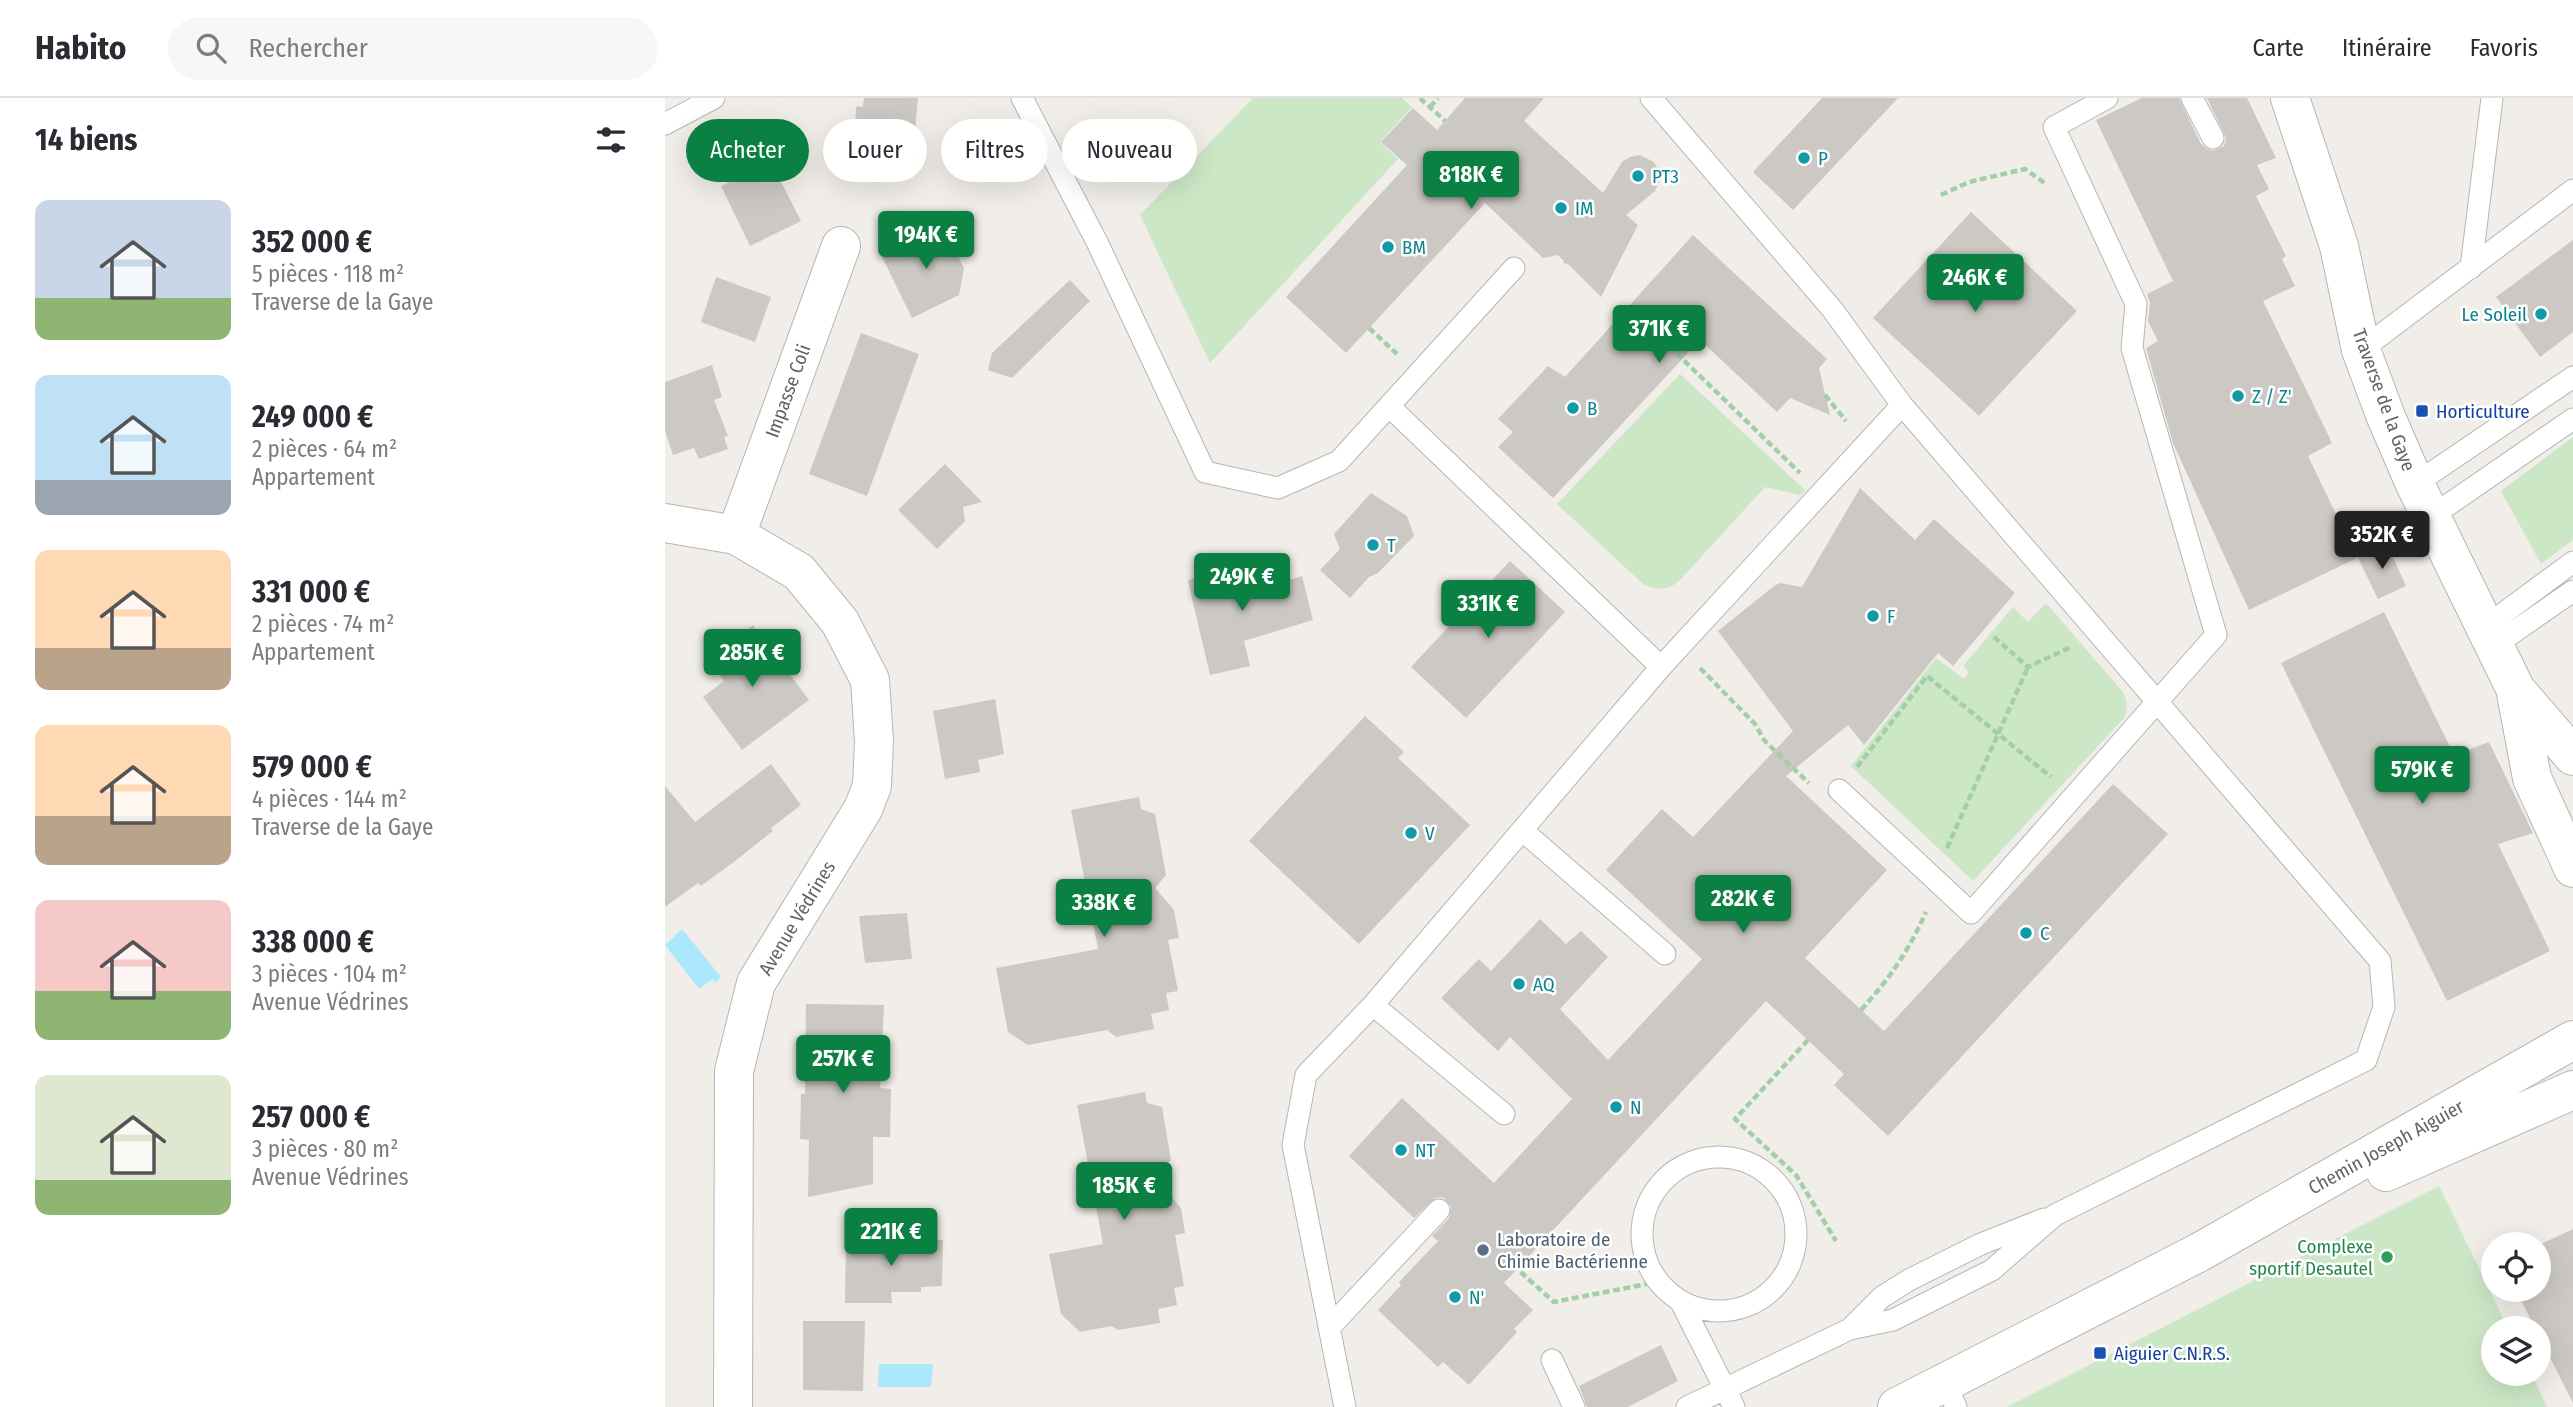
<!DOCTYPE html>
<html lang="fr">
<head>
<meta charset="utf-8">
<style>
	:root { --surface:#fff; --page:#f7f7f7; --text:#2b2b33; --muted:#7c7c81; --line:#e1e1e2; --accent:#0b8043 }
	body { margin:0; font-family:"Fira Sans Condensed",sans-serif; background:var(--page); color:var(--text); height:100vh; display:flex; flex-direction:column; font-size:26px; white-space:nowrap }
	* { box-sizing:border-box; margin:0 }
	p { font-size:23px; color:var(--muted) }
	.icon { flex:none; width:38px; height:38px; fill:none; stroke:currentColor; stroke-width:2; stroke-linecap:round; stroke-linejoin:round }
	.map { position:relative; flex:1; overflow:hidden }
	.side { display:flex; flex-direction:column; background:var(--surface); width:665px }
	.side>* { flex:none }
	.guide { position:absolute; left:21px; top:21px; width:665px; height:63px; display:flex; gap:14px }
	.buttons { position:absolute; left:1816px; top:1134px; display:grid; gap:14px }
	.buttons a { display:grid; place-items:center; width:70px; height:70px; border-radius:50%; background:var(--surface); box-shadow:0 7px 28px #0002; font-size:35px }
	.price { position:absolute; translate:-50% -60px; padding:0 16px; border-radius:7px; background:var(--accent); color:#fff; font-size:23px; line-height:46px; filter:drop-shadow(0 2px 4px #0008) }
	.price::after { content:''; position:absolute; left:50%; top:42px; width:21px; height:16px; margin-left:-10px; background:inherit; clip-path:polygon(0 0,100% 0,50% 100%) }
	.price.current { background:#222; color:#fff }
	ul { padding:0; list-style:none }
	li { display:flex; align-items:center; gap:21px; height:175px; padding:0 35px }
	li span { display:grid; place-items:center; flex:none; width:196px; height:140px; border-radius:14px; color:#555 }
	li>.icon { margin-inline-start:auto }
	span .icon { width:84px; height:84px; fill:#fffc; stroke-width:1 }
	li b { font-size:30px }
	h2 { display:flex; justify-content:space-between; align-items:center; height:84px; padding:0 35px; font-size:30px }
	.pill { padding:0 24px; border-radius:32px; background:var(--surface); box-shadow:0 7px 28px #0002; font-size:24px; line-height:63px }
	.pill.current { background:var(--accent); color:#fff }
	header { display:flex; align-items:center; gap:42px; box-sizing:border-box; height:98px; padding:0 35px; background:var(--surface); border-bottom:2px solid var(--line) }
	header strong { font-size:33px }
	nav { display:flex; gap:38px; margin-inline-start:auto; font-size:24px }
	.search { width:490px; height:63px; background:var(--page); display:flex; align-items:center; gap:18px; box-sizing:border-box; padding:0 24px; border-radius:38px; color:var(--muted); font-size:26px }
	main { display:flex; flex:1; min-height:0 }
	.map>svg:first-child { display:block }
	.green { fill:#cce7c6 }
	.water { fill:#ace8fc }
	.building { fill:#ccc8c4 }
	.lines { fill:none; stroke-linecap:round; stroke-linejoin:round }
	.lane-casing { stroke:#b3b6ba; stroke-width:23 }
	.street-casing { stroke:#b3b6ba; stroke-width:40 }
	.path { stroke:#a3cfa7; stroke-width:4.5; stroke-dasharray:7 3.5; stroke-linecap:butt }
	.lane { stroke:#fff; stroke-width:21 }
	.street { stroke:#fff; stroke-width:38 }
	.culture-dot { fill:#0f9aa8; stroke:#fff; stroke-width:2.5 }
	.transit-dot { fill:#1a4fb4; stroke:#fff; stroke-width:2.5 }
	.service-dot { fill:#5c6f8a; stroke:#fff; stroke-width:2.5 }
	.leisure-dot { fill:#2e9e5b; stroke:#fff; stroke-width:2.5 }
	.labels { text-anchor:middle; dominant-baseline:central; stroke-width:5; stroke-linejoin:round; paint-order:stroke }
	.culture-label { font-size:19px; fill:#0d838f; stroke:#fff; text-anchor:start }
	.street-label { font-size:19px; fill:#5f6468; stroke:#fff }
	.transit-label { font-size:19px; fill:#164399; stroke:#fff; text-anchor:start }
	.service-label { font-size:19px; fill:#4e5e75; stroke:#fff; text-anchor:start }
	.leisure-label { font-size:19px; fill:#27864d; stroke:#fff; text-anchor:end }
</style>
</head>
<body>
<header>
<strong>Habito</strong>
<div class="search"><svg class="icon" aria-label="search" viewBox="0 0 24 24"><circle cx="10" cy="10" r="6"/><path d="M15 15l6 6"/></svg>Rechercher</div>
<nav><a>Carte</a><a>Itinéraire</a><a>Favoris</a></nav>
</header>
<main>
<section class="side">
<h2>14 biens<svg class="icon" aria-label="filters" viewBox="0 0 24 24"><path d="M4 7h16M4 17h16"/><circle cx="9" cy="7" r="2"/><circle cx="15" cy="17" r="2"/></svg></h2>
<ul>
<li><span style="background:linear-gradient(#c9d6e8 70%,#8fb573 0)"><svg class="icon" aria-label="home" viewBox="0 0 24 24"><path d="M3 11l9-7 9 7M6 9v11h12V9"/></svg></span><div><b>352 000 €</b><p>5 pièces · 118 m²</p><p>Traverse de la Gaye</p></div></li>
<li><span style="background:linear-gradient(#bfe0f5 75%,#9aa5b1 0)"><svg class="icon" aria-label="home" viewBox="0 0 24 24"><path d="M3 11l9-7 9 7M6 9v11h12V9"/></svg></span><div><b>249 000 €</b><p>2 pièces · 64 m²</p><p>Appartement</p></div></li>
<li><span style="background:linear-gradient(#ffd9b3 70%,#b9a48a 0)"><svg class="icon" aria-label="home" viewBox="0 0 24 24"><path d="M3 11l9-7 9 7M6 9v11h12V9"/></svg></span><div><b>331 000 €</b><p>2 pièces · 74 m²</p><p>Appartement</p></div></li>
<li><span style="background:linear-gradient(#ffd9b3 65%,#b9a48a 0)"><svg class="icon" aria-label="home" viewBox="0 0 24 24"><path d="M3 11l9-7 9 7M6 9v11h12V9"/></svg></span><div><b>579 000 €</b><p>4 pièces · 144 m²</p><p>Traverse de la Gaye</p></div></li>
<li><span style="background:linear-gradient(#f6c9c9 65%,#8fb573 0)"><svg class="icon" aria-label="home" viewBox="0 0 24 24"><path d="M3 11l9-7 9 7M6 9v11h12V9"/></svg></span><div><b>338 000 €</b><p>3 pièces · 104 m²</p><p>Avenue Védrines</p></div></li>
<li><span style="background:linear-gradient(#dfe7d0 75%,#8fb573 0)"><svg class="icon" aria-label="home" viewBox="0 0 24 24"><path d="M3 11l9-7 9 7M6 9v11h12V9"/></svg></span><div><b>257 000 €</b><p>3 pièces · 80 m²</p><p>Avenue Védrines</p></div></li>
</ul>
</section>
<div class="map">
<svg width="1908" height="1309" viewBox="0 0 1908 1309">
	<rect width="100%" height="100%" fill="#f1ede8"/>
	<path class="green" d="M588 0H737L747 9 715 44 733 61 545 265 475 117Z
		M1015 276 1140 392 1135 397 1100 389 1016 481C1004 493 995 492 979 487L892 406Z
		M1908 339V442L1876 466 1836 393Z
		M1381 505 1457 593C1463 603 1463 609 1459 620L1308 783 1186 668 1271 560 1299 581 1304 574 1298 568 1348 509 1363 524Z
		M1774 1088 1843 1230H1829V1276H1866L1882 1309H1342Z"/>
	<path class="water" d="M17 831 56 879 50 885 48 881 34 891 0 847Z
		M214 1266H268L266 1289H213Z"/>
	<path class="building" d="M199 0H253L247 65 204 63V53L189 51 191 10 192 8 198 9Z
		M800 0H879L859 23 938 95 957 64 965 59 975 57 989 64 994 73V84L990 93 961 117 973 127 936 199 903 166 898 165 899 163 893 157 878 160 820 105 681 255 621 199 742 67 716 44 748 10 772 32Z
		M1157 0H1233L1128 112 1088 74Z
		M1477 0H1514L1536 46 1542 51 1548 53 1559 48 1561 40 1542 0H1582L1611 60 1592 67 1604 91 1591 98 1621 158 1617 161 1630 188 1598 203 1667 345 1643 358 1692 460 1584 512 1508 345 1481 250 1493 243 1483 223 1485 205 1482 196 1508 183 1431 22Z
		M104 66 107 71 109 70 136 123 85 148 56 88Z
		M1306 114 1412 213 1314 318 1208 220Z
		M277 126 299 170 294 197 247 220 216 157Z
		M1028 137 1162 261 1154 270 1165 317 1125 300 1112 314 1035 242 888 400 833 349 848 334 833 321 883 268 900 279Z
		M1908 142V234L1875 259 1831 199Z
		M51 179 106 199 90 244 36 224Z
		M405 182 425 203 347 280 323 272 327 255Z
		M196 235 254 256 202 398 144 376Z
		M47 267 57 299 49 302 63 338 59 339 63 351 34 361 29 350 8 357 0 333V284Z
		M280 366 317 404 298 409 300 423 272 451 233 412Z
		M1195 390 1250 442 1269 421 1350 495 1288 568 1273 555 1199 647 1183 627 1121 678 1222 772 1140 860 1219 933 1448 686 1503 736 1223 1038 1169 987 1179 976 1101 903 839 1185 868 1212 849 1231 852 1234 804 1287 778 1264 773 1269 713 1212 736 1187 734 1184 773 1143 767 1138 784 1120 786 1108 778 1099 770 1100 749 1120 684 1058 737 1000 829 1085 907 1001 845 939 833 953 776 900 814 861 826 873 875 821 901 846 916 833 943 859 895 911 943 962 1037 861 941 772 997 711 1028 739 1128 633 1053 533 1109 488 1115 485 1137 489Z
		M706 395 742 418 749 438 713 475 704 479 685 500 655 472 675 451 669 436Z
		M1721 444 1741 488 1713 501 1692 458Z
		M567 458 587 494 637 478 648 522 579 543 585 568 545 577 523 483Z
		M845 463 900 514 801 620 746 569Z
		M1719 514 1789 657 1824 644 1868 735 1833 746 1885 853 1782 903 1616 565Z
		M88 527 144 602 77 652 38 599 59 583 43 561Z
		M330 601 339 656 313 662 315 674 280 681 268 613Z
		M700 618 739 654 733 660 805 727 694 846 584 743Z
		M106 666 136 707 106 730 108 733 70 763 36 788 33 785 0 809V688L30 724Z
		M474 699 476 711 490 716 501 777 490 790 509 812 514 840 503 842 513 893 501 895 504 912 486 916 489 931 451 939 442 932 363 947 343 934 331 870 433 851 406 712Z
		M242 815 247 861 200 865 194 818Z
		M141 906 219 907 215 990 226 991 225 1039H208V1086L143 1099 144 1042 135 1041 136 996H140Z
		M480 994 482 1005 497 1009 506 1062 490 1080 516 1110 520 1135 510 1137 519 1188 509 1190 512 1207 493 1211 495 1225 453 1232 446 1228 415 1234 396 1216 384 1156 438 1146 412 1007Z
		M1908 1131V1305L1874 1238V1230H1870L1851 1192H1874V1147Z
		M181 1140 278 1142 277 1188 256 1189V1194H226L227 1205H180Z
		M138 1223H200L198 1293 138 1292Z
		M996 1247 1013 1283 963 1309H922L914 1288Z"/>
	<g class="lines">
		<defs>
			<path id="lane" d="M357 0 432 144 540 374 613 390 674 363 849 170
				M986 0 1167 211 1237 307 1715 863 1719 909 1701 962 1390 1117 1327 1172 1228 1222 1185 1231 1022 1309
				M1527 0 1548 40
				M0 26 49 0
				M1806 170 1827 0
				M1696 252 1908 92
				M725 309 996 569
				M1750 386 1908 279
				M1767 418 1908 321
				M1820 529 1908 464
				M1830 547 1908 493
				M1174 692 1306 815 1551 537 1467 250 1471 206 1389 29 1442 0
				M858 733 1000 856
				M708 907 839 1016
				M977 1136a77 77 0 1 1 154 0a77 77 0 1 1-154 0Z
				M1016 1204 1069 1309
				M665 1229 774 1112
				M1185 1231 1217 1199 1244 1182 1316 1146 1379 1121
				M887 1262 909 1309
				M1280 1284 1291 1309
				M680 1309 628 1047 641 977 708 907 996 569 1237 307"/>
			<path id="street" d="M1625 0 1674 148 1696 252 1721 319 1750 386 1850 590 1867 680 1908 770
				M0 425 71 437 134 474 175 524 205 582 209 644 207 688 198 711 91 885 69 973 68 1309
				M71 437 176 148
				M1851 592 1908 658
				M1721 1074 1908 992
				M1232 1309 1533 1155 1908 942"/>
		</defs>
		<use href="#lane" class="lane-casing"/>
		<use href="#street" class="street-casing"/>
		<path class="path" d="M755 0 780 23
			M765 9 773 0
			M1276 97 1304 84 1360 71 1381 86
			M704 230 732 256
			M1004 248 1135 375
			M1160 297 1181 323
			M1329 539 1363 569 1406 549
			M1035 570 1090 626 1099 642 1109 652 1144 685
			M1192 669 1262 578 1386 679
			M1282 750 1363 569
			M1196 912C1225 880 1243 854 1261 814
			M1143 942 1070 1021 1131 1077 1171 1143
			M840 1160 889 1204 992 1184"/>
		<use href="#lane" class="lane"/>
		<use href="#street" class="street"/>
	</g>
	<g class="culture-dot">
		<circle cx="1139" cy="60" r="7"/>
		<circle cx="973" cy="78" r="7"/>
		<circle cx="896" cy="110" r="7"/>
		<circle cx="723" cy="149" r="7"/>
		<circle cx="1876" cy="216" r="7"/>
		<circle cx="1573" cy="298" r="7"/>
		<circle cx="908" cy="310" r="7"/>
		<circle cx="708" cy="447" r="7"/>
		<circle cx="1208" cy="518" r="7"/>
		<circle cx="746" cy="735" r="7"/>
		<circle cx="1361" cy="835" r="7"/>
		<circle cx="854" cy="886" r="7"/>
		<circle cx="951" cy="1009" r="7"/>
		<circle cx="736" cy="1052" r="7"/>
		<circle cx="790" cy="1199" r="7"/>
	</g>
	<g class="transit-dot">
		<rect x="1750" y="306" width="14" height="14" rx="3.5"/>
		<rect x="1428" y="1248" width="14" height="14" rx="3.5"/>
	</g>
	<circle class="service-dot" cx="818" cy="1152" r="7"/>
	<circle class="leisure-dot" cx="1722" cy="1159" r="7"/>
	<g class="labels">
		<g class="culture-label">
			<text x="1153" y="60">P</text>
			<text x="987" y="78">PT3</text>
			<text x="910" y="110">IM</text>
			<text x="737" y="149">BM</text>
			<text x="1862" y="216" text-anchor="end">Le Soleil</text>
			<text x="1587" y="298">Z / Z'</text>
			<text x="922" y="310">B</text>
			<text x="722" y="447">T</text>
			<text x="1222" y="518">F</text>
			<text x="760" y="735">V</text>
			<text x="1375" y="835">C</text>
			<text x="868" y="886">AQ</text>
			<text x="965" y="1009">N</text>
			<text x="750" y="1052">NT</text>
			<text x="804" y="1199">N'</text>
		</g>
		<g class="street-label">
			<text transform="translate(123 293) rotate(-70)">Impasse Coli</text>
			<text transform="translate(1719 302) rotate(70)">Traverse de la Gaye</text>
			<text transform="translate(132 820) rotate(-59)">Avenue Védrines</text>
			<text transform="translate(1721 1049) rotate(-29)">Chemin Joseph Aiguier</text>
		</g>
		<g class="transit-label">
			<text x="1771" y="313">Horticulture</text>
			<text x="1449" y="1255">Aiguier C.N.R.S.</text>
		</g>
		<g class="service-label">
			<text x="832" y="1141">Laboratoire de<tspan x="832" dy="22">Chimie Bactérienne</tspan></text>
		</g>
		<g class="leisure-label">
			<text x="1708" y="1148">Complexe<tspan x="1708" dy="22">sportif Desautel</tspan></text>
		</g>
	</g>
</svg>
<div class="buttons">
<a><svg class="icon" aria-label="locate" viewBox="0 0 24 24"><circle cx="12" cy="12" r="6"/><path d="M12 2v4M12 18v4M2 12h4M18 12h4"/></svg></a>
<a><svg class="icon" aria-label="layers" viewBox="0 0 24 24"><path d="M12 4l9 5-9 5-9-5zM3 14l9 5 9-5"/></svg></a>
</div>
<b class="price" style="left:806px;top:113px">818K €</b>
<b class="price" style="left:261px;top:173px">194K €</b>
<b class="price" style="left:1310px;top:216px">246K €</b>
<b class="price" style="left:994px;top:267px">371K €</b>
<b class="price current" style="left:1717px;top:473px">352K €</b>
<b class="price" style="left:577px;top:515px">249K €</b>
<b class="price" style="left:823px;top:542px">331K €</b>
<b class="price" style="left:87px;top:591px">285K €</b>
<b class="price" style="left:1757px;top:708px">579K €</b>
<b class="price" style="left:1078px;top:837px">282K €</b>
<b class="price" style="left:439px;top:841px">338K €</b>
<b class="price" style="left:178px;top:997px">257K €</b>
<b class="price" style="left:459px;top:1124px">185K €</b>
<b class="price" style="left:226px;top:1170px">221K €</b>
<div class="guide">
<a class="pill current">Acheter</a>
<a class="pill">Louer</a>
<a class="pill">Filtres</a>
<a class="pill">Nouveau</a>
</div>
</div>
</main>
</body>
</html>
